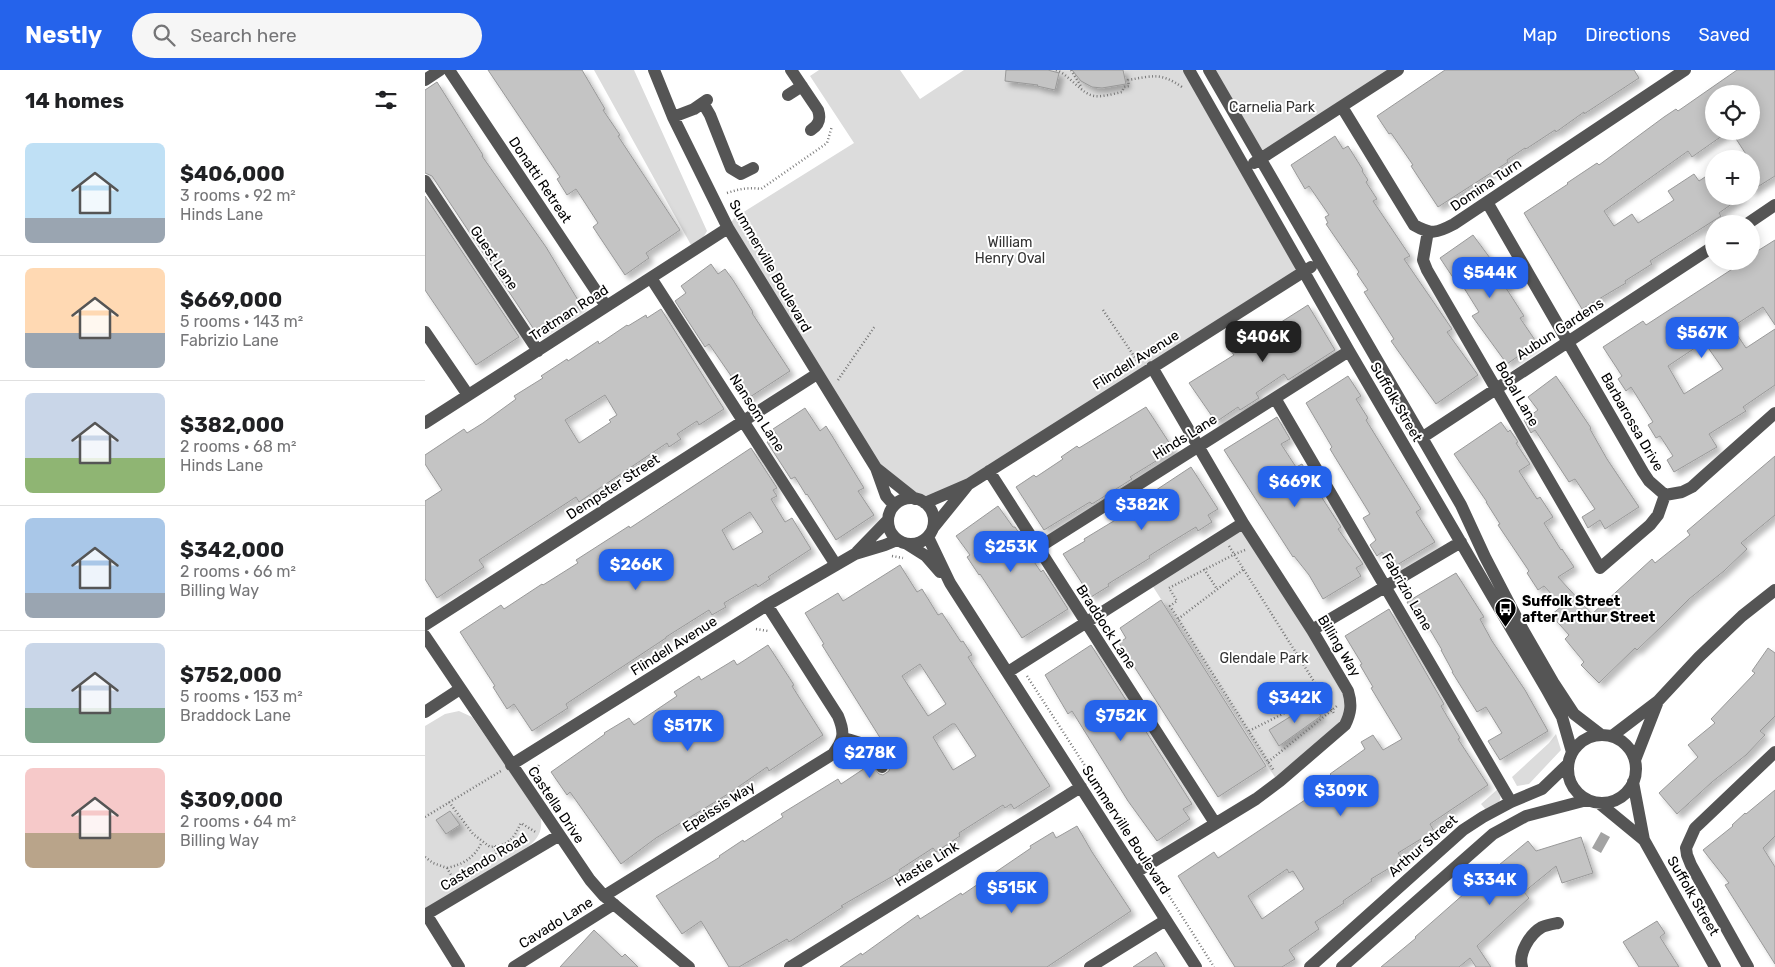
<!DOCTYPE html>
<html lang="en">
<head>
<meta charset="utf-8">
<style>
	:root { --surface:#fff; --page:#f6f6f6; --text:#202124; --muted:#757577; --line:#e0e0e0; --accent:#2563eb }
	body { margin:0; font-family:Rubik,sans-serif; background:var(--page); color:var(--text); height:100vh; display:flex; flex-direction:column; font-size:19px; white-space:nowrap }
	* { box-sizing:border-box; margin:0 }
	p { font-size:16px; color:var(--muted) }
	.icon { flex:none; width:28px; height:28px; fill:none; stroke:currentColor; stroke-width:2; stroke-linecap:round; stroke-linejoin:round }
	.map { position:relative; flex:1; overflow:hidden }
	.details { display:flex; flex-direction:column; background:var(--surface); width:425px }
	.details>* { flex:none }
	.tools { position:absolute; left:1280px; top:15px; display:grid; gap:10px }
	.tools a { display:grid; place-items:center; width:55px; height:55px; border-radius:50%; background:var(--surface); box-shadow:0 2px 12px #0003; font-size:25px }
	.price { position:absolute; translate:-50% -42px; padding:0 11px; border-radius:10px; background:var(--accent); color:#fff; font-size:16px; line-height:32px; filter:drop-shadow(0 1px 2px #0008) }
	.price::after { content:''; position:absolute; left:50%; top:30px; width:15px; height:11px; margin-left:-8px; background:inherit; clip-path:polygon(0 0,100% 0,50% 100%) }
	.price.on { background:#222; color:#fff }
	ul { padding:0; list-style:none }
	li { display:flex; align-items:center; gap:15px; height:125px; padding:0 25px }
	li+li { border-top:1px solid var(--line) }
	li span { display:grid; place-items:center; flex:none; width:140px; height:100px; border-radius:8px; color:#555 }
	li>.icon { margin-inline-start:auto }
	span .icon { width:60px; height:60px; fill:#fffc; stroke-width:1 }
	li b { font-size:21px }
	h2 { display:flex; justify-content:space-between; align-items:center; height:60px; padding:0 25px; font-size:21px }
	header { display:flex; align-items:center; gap:30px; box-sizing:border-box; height:70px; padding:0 25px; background:var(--accent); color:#fff }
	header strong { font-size:24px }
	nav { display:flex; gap:28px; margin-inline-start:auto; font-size:18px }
	.search { width:350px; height:45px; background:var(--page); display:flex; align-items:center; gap:12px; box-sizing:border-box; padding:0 18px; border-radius:28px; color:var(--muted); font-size:19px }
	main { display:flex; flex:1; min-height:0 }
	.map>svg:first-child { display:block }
	.green { fill:#dcdcdc }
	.water { fill:#a3a3a3 }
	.building { fill:#c4c4c4; stroke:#999; fill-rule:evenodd; filter:url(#shadow) }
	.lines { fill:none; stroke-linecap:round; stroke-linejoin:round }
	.path { stroke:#777; stroke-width:2.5; stroke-dasharray:1 2.5; stroke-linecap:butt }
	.minor { stroke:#555; stroke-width:12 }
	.labels { text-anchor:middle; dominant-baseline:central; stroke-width:4; stroke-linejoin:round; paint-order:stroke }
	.park-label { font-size:14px; fill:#333; stroke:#fff }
	.street-label { font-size:14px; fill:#000; stroke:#fff }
	.poi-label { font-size:14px; font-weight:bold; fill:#000; stroke:#fff; text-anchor:start }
</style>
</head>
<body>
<header>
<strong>Nestly</strong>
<div class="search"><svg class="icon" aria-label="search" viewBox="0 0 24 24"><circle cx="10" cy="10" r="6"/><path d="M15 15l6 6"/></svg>Search here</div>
<nav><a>Map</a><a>Directions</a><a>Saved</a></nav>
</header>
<main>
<section class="details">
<h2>14 homes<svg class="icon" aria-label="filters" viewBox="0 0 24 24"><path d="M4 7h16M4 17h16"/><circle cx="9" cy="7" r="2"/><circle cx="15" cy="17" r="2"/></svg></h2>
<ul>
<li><span style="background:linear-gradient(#bfe0f5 75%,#9aa5b1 0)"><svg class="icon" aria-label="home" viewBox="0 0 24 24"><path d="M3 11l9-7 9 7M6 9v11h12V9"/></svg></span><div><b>$406,000</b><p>3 rooms · 92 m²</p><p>Hinds Lane</p></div></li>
<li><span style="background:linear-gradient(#ffd9b3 65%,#9aa5b1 0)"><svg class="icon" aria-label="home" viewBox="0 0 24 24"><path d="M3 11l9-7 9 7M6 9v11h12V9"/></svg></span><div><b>$669,000</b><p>5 rooms · 143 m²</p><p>Fabrizio Lane</p></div></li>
<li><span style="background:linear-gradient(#c9d6e8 65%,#8fb573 0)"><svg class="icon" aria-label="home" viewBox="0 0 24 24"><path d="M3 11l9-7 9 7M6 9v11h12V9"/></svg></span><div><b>$382,000</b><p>2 rooms · 68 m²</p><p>Hinds Lane</p></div></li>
<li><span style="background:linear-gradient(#a9c7e8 75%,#9aa5b1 0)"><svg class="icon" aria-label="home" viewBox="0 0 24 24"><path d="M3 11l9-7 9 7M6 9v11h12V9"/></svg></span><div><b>$342,000</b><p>2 rooms · 66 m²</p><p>Billing Way</p></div></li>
<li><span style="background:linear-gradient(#c9d6e8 65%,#7fa58c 0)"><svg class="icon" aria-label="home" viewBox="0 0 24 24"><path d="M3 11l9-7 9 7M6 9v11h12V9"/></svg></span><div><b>$752,000</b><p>5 rooms · 153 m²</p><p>Braddock Lane</p></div></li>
<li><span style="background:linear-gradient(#f6c9c9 65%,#b9a48a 0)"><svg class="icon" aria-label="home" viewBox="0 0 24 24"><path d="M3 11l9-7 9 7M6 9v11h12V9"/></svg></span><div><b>$309,000</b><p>2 rooms · 64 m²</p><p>Billing Way</p></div></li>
</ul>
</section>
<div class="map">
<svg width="1350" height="897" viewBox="0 0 1350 897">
	<defs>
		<filter id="shadow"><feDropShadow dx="4.5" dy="4.5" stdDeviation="2.5" flood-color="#0004"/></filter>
	</defs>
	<rect width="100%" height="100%" fill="#fff"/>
	<path class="green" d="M169 0H209L282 161 278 168 266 175Z
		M394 0H475L495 29 539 0H764L879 201 544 414 500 433 451 398 303 158 309 148 429 73 385 6Z
		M784 0H973L835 89Z
		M818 453 923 621 925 644 853 712 725 512Z
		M34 641 47 647 116 746C117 761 115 766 104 776L0 840V656L20 644Z
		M1131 664 1136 680 1104 714 1092 716 1087 707 1124 673Z
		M1074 718C1078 733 1074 732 1062 741L1056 734Z"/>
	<path class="water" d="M1176 762 1185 767 1176 783 1167 778Z"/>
	<path class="building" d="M63 0H157L180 39 178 40 195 65 193 66 255 160 221 183 224 188 200 205 168 157 173 153 151 119 142 125 132 109 135 107Z
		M581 0H623L634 3 630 20 612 16 613 15 580 11Z
		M647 0H698L701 14 677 18 667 17 656 11Z
		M1020 0H1209L1214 8 1159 44V42L1131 62 1130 60 1101 79 1100 78 1082 90 1083 92 1013 137 986 96 988 95 966 63 964 64 952 46Z
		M1312 0H1350V106L1326 121V89H1324L1306 61H1326V24H1289V61H1304L1267 87 1263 81 1179 141 1189 156 1207 144 1213 153 1249 130 1243 121 1269 104 1274 111 1289 101V126H1318L1294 143 1296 146 1225 191 1227 194 1200 211 1201 213 1157 239 1099 143 1143 114 1142 113 1172 93 1174 95 1239 47 1251 39 1253 41Z
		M12 12 58 85 57 86 121 177 156 235 113 262 109 257 108 258 7 106 0 103V20Z
		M910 66 918 79 923 76 938 100 937 101 943 110 941 112 952 129 948 131 985 186 979 189 1027 259 1022 262 1053 305 1011 334 966 271 969 269 939 222 943 220 932 204 934 202 901 154 903 153 900 147 904 145 884 116 880 119 866 95Z
		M0 126 94 267 51 295 0 220Z
		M1048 165 1065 188 1063 189 1075 207 1080 206 1086 215 1081 218 1099 246 1095 248 1112 273 1082 294 1047 246 1054 242 1034 210 1031 212 1015 188Z
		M1350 170V255L1338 237 1307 257 1321 278 1350 259V315L1318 337 1321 341 1284 364 1292 377 1249 402 1242 390 1248 386 1235 366 1231 368 1223 355 1228 352 1206 317 1201 321 1193 309 1197 306 1178 277 1218 251 1221 255 1312 196 1309 191H1326V185ZM1279 272 1298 299 1259 324 1243 296Z
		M286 194 293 204 300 199 308 210 328 242 327 243 365 301 322 329 284 274 280 277 250 231 261 223 256 216Z
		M883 235 910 280 863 310 859 304 831 323 834 328 815 340 813 337 791 352 764 313 809 285 805 280 825 266 828 270Z
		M236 239 299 339 274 355 272 351 252 364 256 369 244 377 242 373 154 432 151 427 54 490 59 497 12 528 0 509V431L17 420 0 394V385L39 359 42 363 58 353 91 329 89 326 118 308 116 306 142 289 143 291 173 271 174 274 202 255 203 256 221 245 222 248ZM180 325 192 345 184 350 186 352 154 373 140 350Z
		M923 306 936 326 931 329 943 348 941 350 996 439 991 442 1010 472 967 498 957 482 952 486 945 475 951 470 938 448 945 444 905 379 907 377 881 333Z
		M1131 306 1166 358 1165 359 1182 389 1214 437 1180 459 1175 450 1163 458 1157 447 1170 439 1150 409 1144 412 1110 360 1106 363 1099 350 1113 340 1103 327Z
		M721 337 749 380 705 407 707 409 667 434 665 432 619 460 591 417 609 405 611 407 638 389 636 387 652 376 654 378Z
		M380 338 395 361 401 356 439 418 433 421 449 445 411 470 382 424 381 425 370 407 366 409 342 372 352 365 348 359Z
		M852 347 865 369 856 374 871 397 877 394 889 414H888L916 457 913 459 938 494 931 498 936 506 898 529 884 505 869 486 868 487 799 380Z
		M1076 352 1083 362 1085 360 1093 372 1091 373 1105 394 1094 401 1112 429 1115 427 1128 447 1119 453 1136 480 1137 479 1149 497 1133 507 1167 544 1227 489 1230 493 1265 465 1262 461 1350 386V445L1316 473 1322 479 1299 501 1264 529 1237 556 1212 580 1210 578 1174 613 1156 595 1159 592 1140 569 1144 565 1126 545 1137 536 1119 516 1113 520 1102 503 1104 501 1073 455 1075 454 1061 432H1062L1029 384Z
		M326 378 352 418 348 420 352 426 346 429 360 452 367 448 386 479 343 507 345 509 333 517 331 514 299 533 301 537 287 545 284 540 241 567V568L141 634 143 638 107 661 89 634 82 639 68 617 70 616 35 562 76 535 79 539 117 514 118 515 153 493 151 490 204 456 205 458ZM325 442 338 462 308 480 297 460Z
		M766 397 793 439 783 445 787 452 773 461 771 457 748 471 724 486 725 488 683 514 684 516 666 527 638 484 660 471 659 469 702 443 697 435 715 423 719 428Z
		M573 436 588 457H590L602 475 599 477 616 502 618 500 643 539 597 568 555 504 554 505 542 487 545 485 531 466Z
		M475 495 492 522 497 519 513 545 517 543 536 572 538 571 547 585 543 587 625 716 589 739 586 734 580 738 578 735 534 763 535 766 511 782 508 778 474 800 475 802 416 836 418 837 364 872 362 869 314 897H304L276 851 257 864 231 826 295 787 294 786 318 770 319 772 358 747 356 744 413 709 416 714 446 694 454 704 458 705 464 701 465 696 459 685 464 682 397 575 399 574 380 543 413 523 418 531ZM495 594 521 634 503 646 477 606ZM527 654H530L551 686 528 700 508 667Z
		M1031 503 1059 547 1055 549 1067 571 1100 620 1123 661 1075 690 1063 671 1077 663 1061 637 1052 642 1027 602H1028L1016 580H1017L1001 553 997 556 982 532Z
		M736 530 841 696 793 727 694 573 701 568 695 558Z
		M964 539 1019 634 1016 636 1035 668 1033 669 1063 715 1005 754 1009 761 973 783 978 790 946 809 947 811 918 831 919 833 890 852 894 859 864 880 870 889 857 897H810L753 806 789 782 793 788 898 718 896 715 908 707 905 704 940 679 936 672 948 665 958 680 977 669 946 618 948 617 935 595 937 594 920 566ZM862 799 864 803 868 801 879 819 837 849 823 826Z
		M343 575 369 615 367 616 398 665 344 701 342 697 303 724 231 768 196 794 145 722 142 725 126 702 180 664 179 663 204 648 209 655 252 626 249 622 274 606 276 610 309 590 312 595Z
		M666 575 767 734 758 739 765 749 732 771 703 731 647 641 643 644 620 605Z
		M1343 578 1350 583V646L1335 661 1340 665 1321 685 1287 712 1252 744 1234 723 1273 687 1263 675 1290 653 1286 649 1330 603 1327 601Z
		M887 633 896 646 854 676 844 660Z
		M1350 720V766L1338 778 1350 797V894L1300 815 1304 813 1278 780 1308 756 1307 755 1320 743 1321 744Z
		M25 741 35 755 21 764 11 750Z
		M652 756 667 782 706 841 622 897H415L436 883 437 885 493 845 495 849 536 823 537 825 606 778 605 776 628 762 631 768Z
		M1156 767 1168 803 1137 813 1131 796 1099 822 1104 828 1052 876 1066 897H1051L1045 888 1034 897H956L991 868 990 867 1073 794 1074 795 1103 771 1111 781Z
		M1232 851 1240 863 1235 867 1254 897H1214L1198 872Z
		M169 860 197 887 200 884 213 897H135Z
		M731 882 740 897H708Z"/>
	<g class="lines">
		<path class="path" d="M631 0C645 5 657 25 670 26 678 27 688 24 697 22L699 17 704 16 703 10C728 6 735 2 757 17
			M646 0 657 18
			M302 123C314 119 324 117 336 119L402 73 407 56
			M678 240 713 292
			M413 310 450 256
			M804 476 910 645
			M820 480 810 484 744 518 752 531 745 536 849 701
			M467 486 478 488
			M779 499 792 519
			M753 549 819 499
			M331 559 343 561
			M602 606 717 784
			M824 661 897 624
			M843 692 912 636
			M110 702 115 693
			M24 732 48 764 65 777C85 775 88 769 96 753L112 763
			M0 747 76 701
			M70 776 71 787
			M0 787 8 793 22 798 30 812
			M22 798C39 794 49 788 57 772
			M731 805 789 897"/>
		<path class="minor" d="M24 0 181 236
			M229 0 248 47 303 158 451 398 461 426 469 435
			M366 0 393 40C396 49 394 55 386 60
			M764 0 924 281 1122 620 1137 647 1147 682
			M784 0 1036 435 1060 487 1098 560 1128 612 1149 644 1175 664
			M0 10 15 0
			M363 25 377 16
			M278 33 285 45 306 98 316 104 328 98
			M917 37 989 155C1006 165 1012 163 1029 154L1260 0
			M248 47 269 39 282 30
			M829 93 973 0
			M0 111 113 281
			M1062 132 1218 402 1224 411 1240 425 1257 422 1267 417 1278 407 1350 343
			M1322 154 1350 135
			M1003 161 998 190 1002 200 1175 498 1225 455 1233 445 1240 425
			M226 208 411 495
			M0 262 43 325
			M850 328 1086 732
			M0 353 303 158
			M998 367 1289 176
			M451 398 490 429
			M564 401 790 753
			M463 451a23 23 0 1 1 46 0a23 23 0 1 1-46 0Z
			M500 433 544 414 886 197
			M508 458 542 416
			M503 467 525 513 771 897
			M482 474 501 486 515 502
			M613 478 924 281
			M432 482 463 450
			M0 555 392 304
			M887 560 1036 472
			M0 566 165 810 179 826 264 897
			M583 602 818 453
			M0 642 35 619
			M1143 699a34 34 0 1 1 68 0a34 34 0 1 1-68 0Z
			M1187 666 1233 631 1274 587 1317 546 1350 520
			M418 668C442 673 444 677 457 697
			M1210 690 1233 631
			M86 695 342 535 411 495 430 484 460 475 472 470
			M1208 712 1219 770 1290 897
			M1174 733 1219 770
			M711 802 831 729 855 711 920 655C926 643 927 634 923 621L887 560 818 453 727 297
			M179 826 408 684C419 669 420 663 413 646L342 535
			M1 844 34 897
			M0 845 133 766
			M89 897 189 834
			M365 897 656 717
			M665 897 741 850
			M885 897 1038 760 1058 747 1086 732 1117 719 1143 694
			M917 897 1068 764 1101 746 1162 730
			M1097 897C1093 883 1105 864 1117 857 1122 855 1128 854 1133 853
			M1323 897 1266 795 1262 785 1261 778 1270 758 1350 682"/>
	</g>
	<defs>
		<symbol id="bus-pin" viewBox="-11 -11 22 30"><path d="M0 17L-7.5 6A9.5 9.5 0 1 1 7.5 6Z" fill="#000" stroke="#fff"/><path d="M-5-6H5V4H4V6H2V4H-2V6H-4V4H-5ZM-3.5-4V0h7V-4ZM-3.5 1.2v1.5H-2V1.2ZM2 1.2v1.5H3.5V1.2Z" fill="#fff"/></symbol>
	</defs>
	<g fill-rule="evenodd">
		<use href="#bus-pin" x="1068" y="526" width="25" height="34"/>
	</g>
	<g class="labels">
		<g class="park-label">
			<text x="847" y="37">Carnelia Park</text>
			<text x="585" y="172">William<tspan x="585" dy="16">Henry Oval</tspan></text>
			<text x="839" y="588">Glendale Park</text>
		</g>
		<g class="street-label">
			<text transform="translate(115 110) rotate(56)">Donatti Retreat</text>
			<text transform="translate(1061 115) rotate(-34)">Domina Turn</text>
			<text transform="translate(69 188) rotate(56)">Guest Lane</text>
			<text transform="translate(345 196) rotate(60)">Summerville Boulevard</text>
			<text transform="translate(144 243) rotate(-33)">Tratman Road</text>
			<text transform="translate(1135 259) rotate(-33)">Aubun Gardens</text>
			<text transform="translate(711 290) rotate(-32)">Flindell Avenue</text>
			<text transform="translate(1092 324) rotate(60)">Bobal Lane</text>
			<text transform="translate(971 332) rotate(60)">Suffolk Street</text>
			<text transform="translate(332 343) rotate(57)">Nansom Lane</text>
			<text transform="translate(1207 352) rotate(60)">Barbarossa Drive</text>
			<text transform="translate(760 367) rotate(-32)">Hinds Lane</text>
			<text transform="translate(188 417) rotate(-33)">Dempster Street</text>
			<text transform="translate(982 522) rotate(60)">Fabrizio Lane</text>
			<text transform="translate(681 557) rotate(57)">Braddock Lane</text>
			<text transform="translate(249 576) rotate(-32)">Flindell Avenue</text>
			<text transform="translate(914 576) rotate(59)">Billing Way</text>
			<text transform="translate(131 735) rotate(56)">Castella Drive</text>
			<text transform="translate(294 737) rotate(-32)">Epeissis Way</text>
			<text transform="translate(701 760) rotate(57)">Summerville Boulevard</text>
			<text transform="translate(998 776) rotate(-41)">Arthur Street</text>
			<text transform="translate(59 792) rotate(-31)">Castendo Road</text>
			<text transform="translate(502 794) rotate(-32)">Hastie Link</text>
			<text transform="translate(1268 826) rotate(60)">Suffolk Street</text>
			<text transform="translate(131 853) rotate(-32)">Cavado Lane</text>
		</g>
		<g class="poi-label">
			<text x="1097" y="531">Suffolk Street<tspan x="1097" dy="16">after Arthur Street</tspan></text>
		</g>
	</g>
</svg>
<div class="tools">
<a><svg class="icon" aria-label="locate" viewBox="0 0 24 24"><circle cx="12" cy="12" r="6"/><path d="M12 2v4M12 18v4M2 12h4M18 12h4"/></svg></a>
<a>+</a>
<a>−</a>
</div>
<b class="price" style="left:1065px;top:229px">$544K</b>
<b class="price" style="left:1277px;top:289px">$567K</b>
<b class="price on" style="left:838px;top:293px">$406K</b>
<b class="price" style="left:870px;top:438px">$669K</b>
<b class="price" style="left:717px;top:461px">$382K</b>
<b class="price" style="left:586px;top:503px">$253K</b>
<b class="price" style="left:211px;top:521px">$266K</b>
<b class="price" style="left:870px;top:654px">$342K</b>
<b class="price" style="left:696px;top:672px">$752K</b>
<b class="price" style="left:263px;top:682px">$517K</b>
<b class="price" style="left:445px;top:709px">$278K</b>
<b class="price" style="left:916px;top:747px">$309K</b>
<b class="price" style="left:1065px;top:836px">$334K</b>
<b class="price" style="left:587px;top:844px">$515K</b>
</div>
</main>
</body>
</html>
